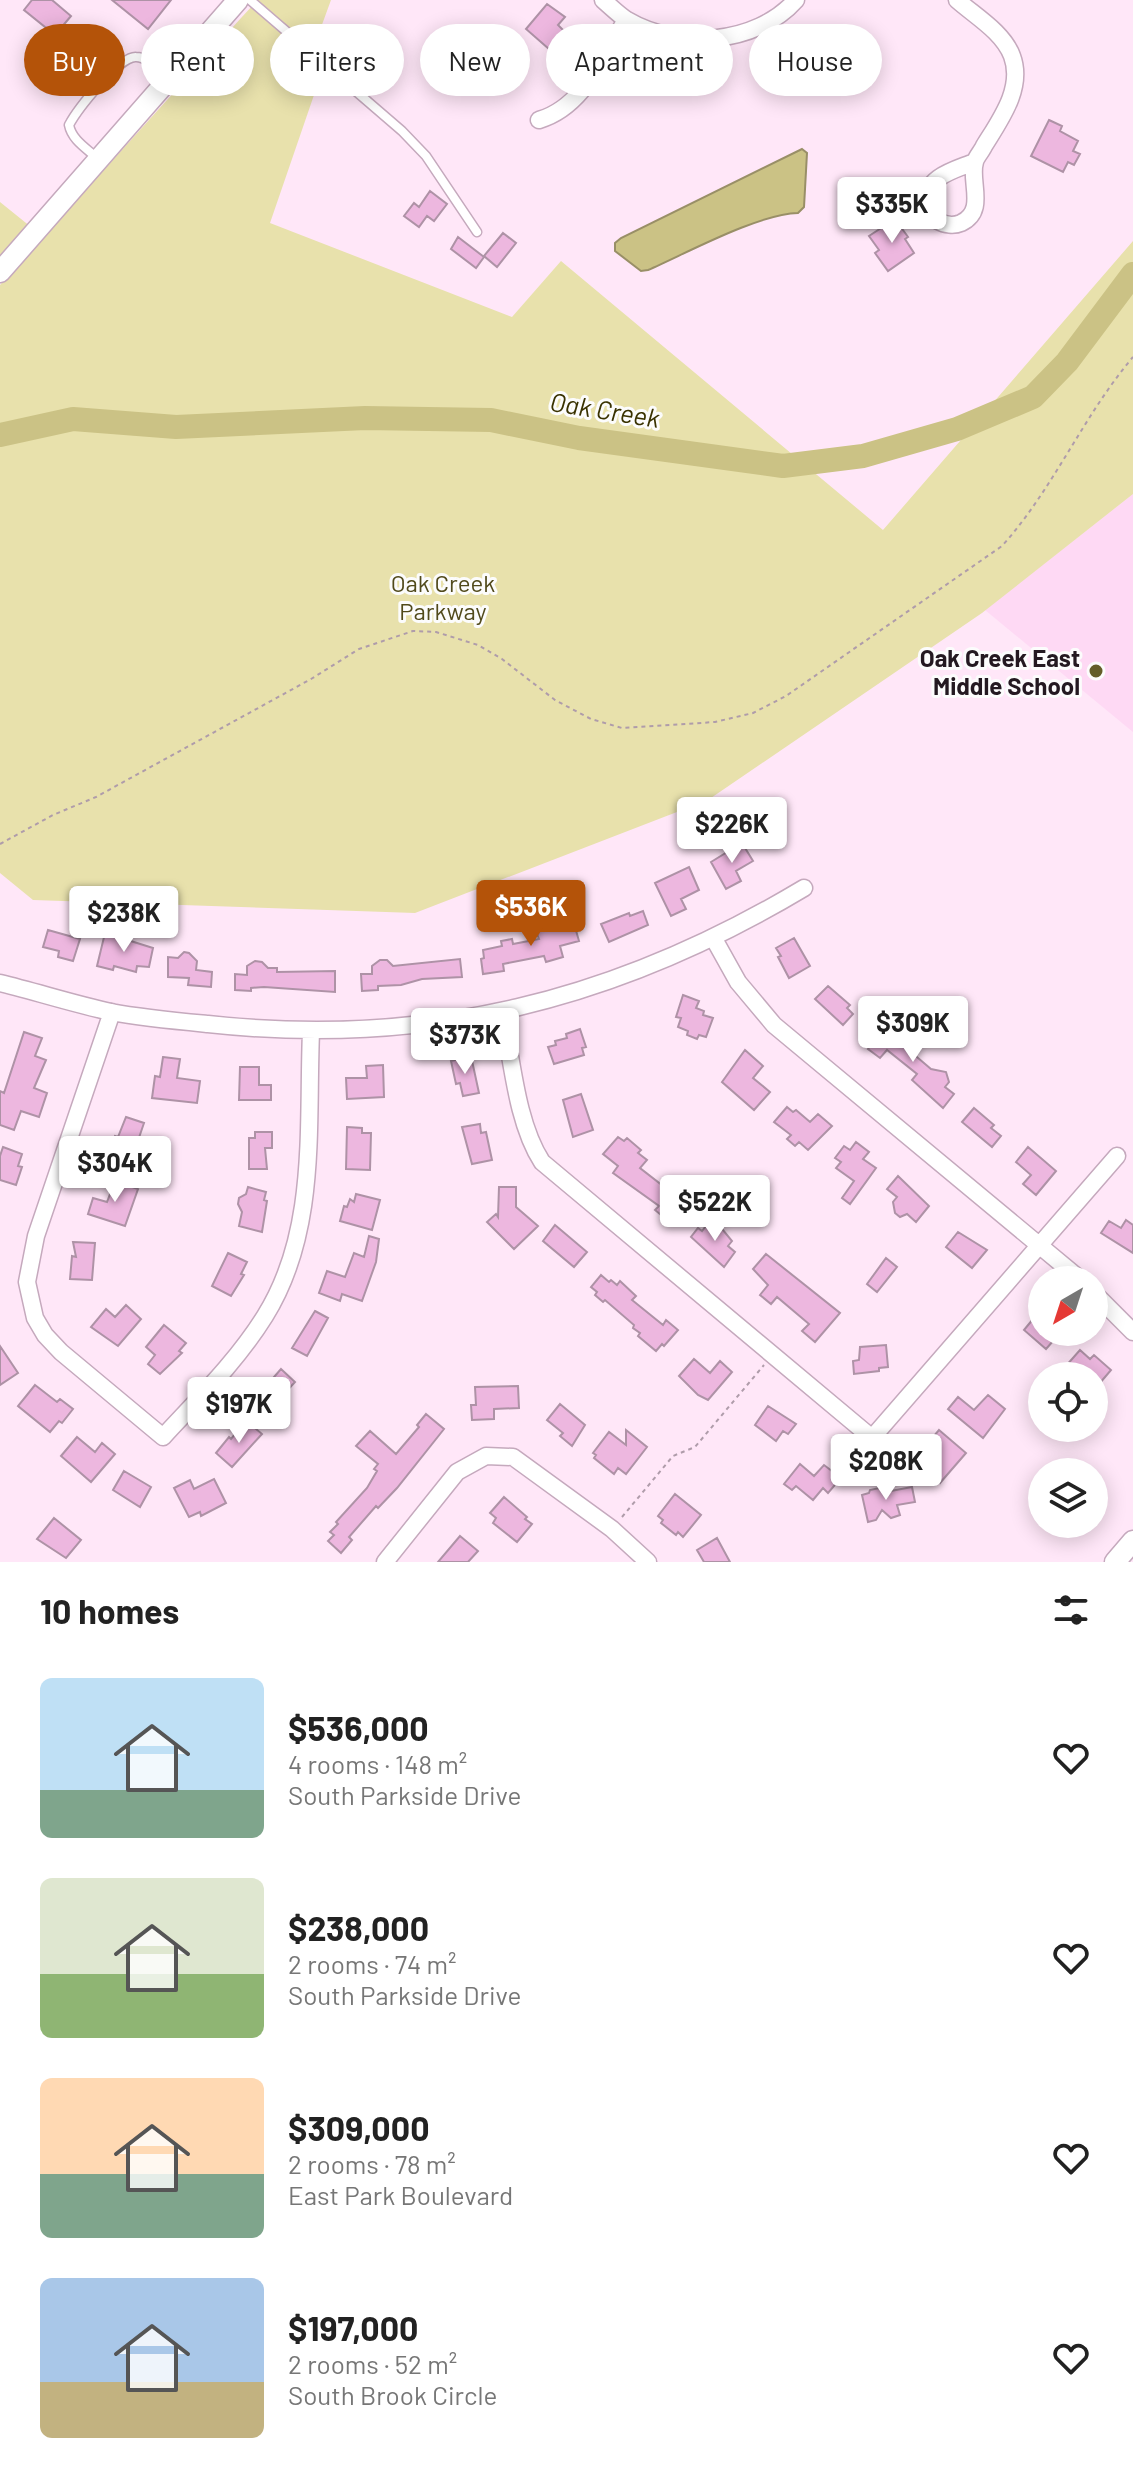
<!DOCTYPE html>
<html lang="en">
<head>
<meta charset="utf-8">
<style>
	:root { --surface:#fff; --page:#f6f6f6; --text:#222; --muted:#767676; --accent:#b45309 }
	body { margin:0; font-family:Barlow,sans-serif; background:var(--page); color:var(--text); height:100vh; display:flex; flex-direction:column; font-size:30px; white-space:nowrap }
	* { box-sizing:border-box; margin:0 }
	p { font-size:26px; color:var(--muted) }
	.icon { flex:none; width:44px; height:44px; fill:none; stroke:currentColor; stroke-width:2; stroke-linecap:round; stroke-linejoin:round }
	.map { position:relative; height:1562px; overflow:hidden }
	.drawer { display:flex; flex-direction:column; background:var(--surface); flex:1 }
	.drawer>* { flex:none }
	.top-card { position:absolute; left:24px; top:24px; width:1086px; height:72px; display:flex; gap:16px }
	.needle { width:52px; rotate:219deg }
	.fabs { position:absolute; left:1028px; top:1266px; display:grid; gap:16px }
	.fabs a { display:grid; place-items:center; width:80px; height:80px; border-radius:50%; background:var(--surface); box-shadow:0 4px 20px #0003; font-size:40px }
	.price { position:absolute; translate:-50% -68px; padding:0 18px; border-radius:8px; background:#fff; color:#222; font-size:26px; line-height:52px; filter:drop-shadow(0 2px 4px #0008) }
	.price::after { content:''; position:absolute; left:50%; top:48px; width:24px; height:18px; margin-left:-12px; background:inherit; clip-path:polygon(0 0,100% 0,50% 100%) }
	.price.active { background:var(--accent); color:#fff }
	ul { padding:0; list-style:none }
	li { display:flex; align-items:center; gap:24px; height:200px; padding:0 40px }
	li span { display:grid; place-items:center; flex:none; width:224px; height:160px; border-radius:12px; color:#555 }
	li>.icon { margin-inline-start:auto }
	span .icon { width:96px; height:96px; fill:#fffc; stroke-width:1 }
	li b { font-size:34px }
	h2 { display:flex; justify-content:space-between; align-items:center; height:96px; padding:0 40px; font-size:34px }
	.tag { padding:0 28px; border-radius:36px; background:var(--surface); box-shadow:0 4px 20px #0003; font-size:28px; line-height:72px }
	.tag.active { background:var(--accent); color:#fff }
	.map>svg:first-child { display:block }
	.built { fill:#fed9f4 }
	.green { fill:#e8e1ac }
	.water { fill:#cbc285; stroke:#998f67; stroke-width:2 }
	.lines { fill:none; stroke-linecap:round; stroke-linejoin:round }
	.river { stroke:#cbc285; stroke-width:24 }
	.building { fill:#edb7df; stroke:#ae92a6; stroke-width:2 }
	.service-casing { stroke:#c5a9bd; stroke-width:11 }
	.minor-casing { stroke:#c5a9bd; stroke-width:19 }
	.tertiary-casing { stroke:#c5a9bd; stroke-width:23 }
	.path { stroke:#af9caa; stroke-width:2; stroke-dasharray:4 4; stroke-linecap:butt }
	.service { stroke:#fff; stroke-width:8 }
	.minor { stroke:#fff; stroke-width:16 }
	.tertiary { stroke:#fff; stroke-width:20 }
	.poi-dot { fill:#645d29; stroke:#fcfcfc; stroke-width:3 }
	.labels { text-anchor:middle; dominant-baseline:central; stroke-width:6; stroke-linejoin:round; paint-order:stroke }
	.park-label { font-size:24px; fill:#514a1b; stroke:#fcfcfc }
	.poi-label { font-size:24px; font-weight:bold; fill:#241921; stroke:#fcfcfc; text-anchor:end }
	.water-label { font-size:26px; font-style:italic; fill:#393200; stroke:#fcfcfc }
</style>
</head>
<body>
<div class="map">
<svg width="1133" height="1562" viewBox="0 0 1133 1562">
	<rect width="100%" height="100%" fill="#ffe7f8"/>
	<path class="built" d="M1133 494V732L985 610Z"/>
	<path class="green" d="M250 0H331L312 52 325 63 270 223 512 317 561 261 883 530 1133 241V494L982 613 708 800 415 913 33 900 0 873V285L241 18 254 4Z
		M0 202 31 227 0 261Z"/>
	<path class="water" d="M802 149 807 153 804 207 798 213C758 214 687 253 648 270L641 271 615 251V243L621 238Z"/>
	<g class="lines">
		<path class="river" d="M0 435 73 419 176 427 365 418 491 420 579 438 783 466 863 456 957 429 1033 397 1067 362 1133 274"/>
	</g>
	<path class="building" d="M32 0H52L71 16 55 35 24 10Z
		M112 0H171L148 29Z
		M547 4 565 17 558 25 572 39 557 56 526 29Z
		M1049 120 1062 126 1060 131 1078 141 1073 151 1080 154 1074 165 1068 162 1063 172 1031 156Z
		M430 191 447 204 434 221 427 216 419 227 404 216 414 203 419 207Z
		M895 219 908 237 905 239 914 253 888 271 875 253 879 250 869 236Z
		M503 233 516 243 497 267 484 256Z
		M458 237 484 257 476 268 451 249Z
		M742 843 753 861 736 871 741 881 726 889 711 862Z
		M689 867 699 890 681 899 686 909 671 916 655 883Z
		M643 911 648 925 609 942 601 924 629 913 630 916Z
		M573 920 579 941 560 946 563 957 546 962 544 956 503 964 504 971 483 974 481 959 484 958 483 950 502 946 501 941 512 939 513 944 539 939 536 931Z
		M48 930 80 939 73 961 58 957 59 951 43 947Z
		M105 933 153 948 149 967 137 966 136 972 114 966 113 970 97 966Z
		M794 938 810 966 789 978 778 957 781 956 776 948Z
		M184 952 189 953 197 961 196 970 212 972 211 987 188 985 189 978 168 977V957L178 958Z
		M460 959 462 977 422 979 401 985 378 986V990L362 991 361 974H372V966L380 960H387L393 966Z
		M255 961 262 962 268 968H277V972L335 971V992L264 987 251 988V991L235 990V974L247 975V966Z
		M828 986 850 1005 847 1008 853 1014 843 1025 815 999Z
		M683 995 699 1001 696 1008 704 1011 703 1015 713 1018 706 1037 699 1035 697 1039 687 1035 688 1031 678 1027 681 1018 676 1017Z
		M888 1024 916 1046 911 1052 931 1069 946 1072 949 1082 945 1087 954 1094 943 1108 912 1080 917 1074 887 1050 880 1058 868 1049Z
		M580 1029 586 1047 582 1048 584 1055 554 1064 548 1047 556 1045 555 1041 567 1038 566 1034Z
		M24 1032 42 1038 35 1056 46 1060 34 1088 47 1093 39 1117 21 1111 14 1130 0 1125V1091L4 1093Z
		M745 1050 763 1066 753 1078 770 1092 754 1110 722 1082Z
		M471 1056 479 1093 463 1096 460 1083 456 1084 451 1061Z
		M163 1057 180 1059 177 1078 200 1081 197 1103 152 1098 155 1076 160 1077Z
		M383 1065 384 1097 347 1099 346 1078H367L366 1066Z
		M240 1067H259V1085H271V1100H239Z
		M581 1094 593 1130 573 1137 563 1100Z
		M787 1107 793 1112 796 1110 810 1122 818 1114 832 1126 808 1150 799 1142 795 1146 787 1139 791 1135 774 1122Z
		M974 1108 994 1125 991 1128 1001 1136 992 1147 962 1122Z
		M126 1117 144 1123 130 1164 108 1156 115 1136 118 1137Z
		M480 1124 481 1133 486 1132 492 1160 472 1164 462 1127Z
		M347 1127 362 1128V1133H371L370 1170 346 1169Z
		M255 1132H272V1148H265L267 1169H249V1138H255Z
		M618 1137 624 1141 627 1138 641 1150 638 1153 647 1160 640 1168 681 1200 666 1219 655 1210 659 1206 613 1173 618 1166 603 1154Z
		M856 1142 869 1152 863 1159 876 1168 850 1204 842 1198 854 1181 836 1168 841 1162 835 1158 844 1146 850 1150Z
		M3 1147 22 1154 18 1166 22 1167 16 1185 0 1180V1156Z
		M1028 1147 1056 1171 1036 1195 1023 1184 1031 1175 1016 1162Z
		M898 1176 929 1206 916 1222 907 1214 900 1217 895 1213 893 1202 897 1197 887 1189Z
		M115 1181 138 1189 125 1226 88 1214 93 1198 107 1202Z
		M248 1187 266 1192 264 1200 267 1201 262 1232 239 1226 242 1212 238 1204 239 1198 246 1194Z
		M499 1187H516V1207L538 1226 514 1249 487 1222 496 1214 498 1217Z
		M356 1194 380 1200 372 1230 340 1221 344 1206 347 1207 350 1199 354 1202Z
		M1126 1220 1133 1225V1253L1101 1233 1109 1221 1121 1228Z
		M709 1222 723 1230 732 1241 728 1246 735 1252 724 1267 691 1237 698 1228 702 1231Z
		M555 1225 587 1252 574 1267 543 1241Z
		M958 1232 987 1250 972 1268 946 1247Z
		M369 1236 379 1239 376 1262 362 1301 342 1294 340 1301 319 1293 327 1271 345 1277 354 1253 364 1257Z
		M73 1242 95 1243 92 1280 70 1279 72 1256 76 1257Z
		M228 1253 247 1262 241 1274 244 1275 231 1296 212 1286Z
		M766 1254 840 1313 815 1342 802 1331 809 1324 777 1297 771 1304 760 1295 768 1285 753 1269Z
		M886 1258 897 1267 877 1292 867 1284Z
		M601 1275 609 1282 611 1280 617 1285 620 1281 636 1296 632 1300 663 1325 666 1320 678 1330 664 1346 662 1344 656 1351 638 1336 640 1333 633 1328 634 1325 605 1300 603 1302 595 1295 597 1292 591 1287Z
		M126 1305 141 1319 118 1346 91 1327 106 1309 115 1317Z
		M1042 1308V1332H1061L1046 1349 1024 1330Z
		M315 1311 328 1318 307 1356 292 1348Z
		M164 1325 186 1343 179 1351 182 1353 160 1374 148 1364 155 1355 146 1347Z
		M886 1345 888 1367 879 1368V1371L854 1374 853 1361 859 1360 860 1347Z
		M0 1346 18 1373 0 1385Z
		M1080 1350 1090 1359 1094 1355 1111 1370 1094 1390V1376H1057Z
		M694 1359 710 1373 720 1361 732 1372 708 1400 698 1395 679 1376Z
		M281 1369 295 1382 270 1409 253 1394 264 1381 268 1384Z
		M35 1385 57 1402 60 1399 73 1409 62 1423 59 1421 50 1432 18 1406Z
		M518 1386 519 1408 494 1409V1419L472 1420 471 1405H476L475 1387Z
		M988 1395 1005 1409 983 1438 948 1409 958 1397 974 1410Z
		M560 1404 585 1425 572 1446 560 1436 563 1433 547 1420Z
		M768 1406 796 1424 788 1434 783 1431 776 1441 755 1425Z
		M426 1414 444 1429 397 1488 378 1508 376 1506 349 1537 352 1540 341 1553 328 1541 334 1535 330 1532 338 1524 336 1522 367 1488 377 1471 374 1469 378 1464 356 1446 370 1431 396 1454 419 1427 417 1425Z
		M249 1423 262 1434 232 1467 216 1453 229 1437 231 1439 240 1428 243 1430Z
		M626 1430 647 1447 626 1474 618 1468 614 1474 594 1458 596 1455 593 1453 609 1432 626 1445Z
		M939 1430 966 1453 940 1483 921 1467 937 1449 929 1442Z
		M77 1437 95 1452 102 1443 115 1454 91 1482 61 1456Z
		M800 1464 814 1476 824 1465 841 1478 828 1493 823 1488 813 1500 796 1486 792 1490 784 1484Z
		M124 1471 151 1487 140 1507 113 1490Z
		M214 1479 226 1503 201 1516 200 1512 189 1517 174 1488 190 1480 194 1489Z
		M884 1487V1490L891 1491 912 1487 915 1502 897 1505 900 1515 891 1518 882 1510 876 1520 868 1522 862 1495 869 1493 870 1490Z
		M675 1494 701 1515 683 1537 678 1532 676 1535 661 1523 663 1520 658 1516Z
		M504 1497 527 1517 525 1519 532 1524 517 1542 493 1523 496 1518 490 1513Z
		M54 1518 81 1540 66 1558 37 1539Z
		M460 1536 478 1551 468 1562H438Z
		M717 1538 730 1562H704L697 1550Z"/>
	<g class="lines">
		<defs>
			<path id="service" d="M250 0 402 131 426 156 477 232
				M97 158C86 148 72 140 69 125 77 110 119 56 136 57 148 57 159 71 168 78"/>
			<path id="minor" d="M603 0C611 7 619 15 627 20 678 50 756 45 796 0
				M957 0C975 16 1003 32 1012 56 1024 88 1000 120 984 146 982 151 976 157 975 162 969 181 987 211 961 223 954 226 945 225 938 221 930 217 926 210 926 202 926 176 955 170 974 162
				M539 120C584 107 603 56 626 20
				M714 939 738 982 774 1025 1081 1280
				M0 983C37 992 74 1004 111 1012 143 1018 176 1021 208 1024 427 1048 615 1001 804 888
				M502 1011C512 1058 516 1122 542 1162L872 1438 1117 1156
				M112 1012 36 1236 27 1282 35 1318 45 1335 61 1352 163 1437C198 1399 237 1361 265 1316 318 1231 307 1127 311 1032
				M1094 1293 1133 1332
				M385 1562 457 1472 486 1456 513 1457 612 1529 648 1562"/>
			<path id="tertiary" d="M0 272 238 0
				M1115 1562 1133 1541"/>
		</defs>
		<use href="#service" class="service-casing"/>
		<use href="#minor" class="minor-casing"/>
		<use href="#tertiary" class="tertiary-casing"/>
		<path class="path" d="M0 844 53 815 96 797 311 679 359 649 413 631 436 632 478 645 502 659 555 700 591 719 622 728 715 722 753 713 786 696 1002 546C1054 488 1083 416 1133 357
			M622 1517 673 1456 695 1447 764 1365"/>
		<use href="#service" class="service"/>
		<use href="#minor" class="minor"/>
		<use href="#tertiary" class="tertiary"/>
	</g>
	<circle class="poi-dot" cx="1096" cy="671" r="8"/>
	<g class="labels">
		<g class="park-label">
			<text x="443" y="582">Oak Creek<tspan x="443" dy="28">Parkway</tspan></text>
		</g>
		<g class="poi-label">
			<text x="1080" y="657">Oak Creek East<tspan x="1080" dy="28">Middle School</tspan></text>
		</g>
		<g class="water-label">
			<text transform="translate(605 409) rotate(9)">Oak Creek</text>
		</g>
	</g>
</svg>
<div class="fabs">
<a><svg class="needle" viewBox="-14 -14 28 28"><path d="M0-13l5 13h-10z" fill="#e53935"/><path d="M0 13l5-13h-10z" fill="#767676"/></svg></a>
<a><svg class="icon" aria-label="locate" viewBox="0 0 24 24"><circle cx="12" cy="12" r="6"/><path d="M12 2v4M12 18v4M2 12h4M18 12h4"/></svg></a>
<a><svg class="icon" aria-label="layers" viewBox="0 0 24 24"><path d="M12 4l9 5-9 5-9-5zM3 14l9 5 9-5"/></svg></a>
</div>
<b class="price" style="left:892px;top:245px">$335K</b>
<b class="price" style="left:732px;top:865px">$226K</b>
<b class="price active" style="left:531px;top:948px">$536K</b>
<b class="price" style="left:124px;top:954px">$238K</b>
<b class="price" style="left:913px;top:1064px">$309K</b>
<b class="price" style="left:465px;top:1076px">$373K</b>
<b class="price" style="left:115px;top:1204px">$304K</b>
<b class="price" style="left:715px;top:1243px">$522K</b>
<b class="price" style="left:239px;top:1445px">$197K</b>
<b class="price" style="left:886px;top:1502px">$208K</b>
<div class="top-card">
<a class="tag active">Buy</a>
<a class="tag">Rent</a>
<a class="tag">Filters</a>
<a class="tag">New</a>
<a class="tag">Apartment</a>
<a class="tag">House</a>
</div>
</div>
<section class="drawer">
<h2>10 homes<svg class="icon" aria-label="filters" viewBox="0 0 24 24"><path d="M4 7h16M4 17h16"/><circle cx="9" cy="7" r="2"/><circle cx="15" cy="17" r="2"/></svg></h2>
<ul>
<li><span style="background:linear-gradient(#bfe0f5 70%,#7fa58c 0)"><svg class="icon" aria-label="home" viewBox="0 0 24 24"><path d="M3 11l9-7 9 7M6 9v11h12V9"/></svg></span><div><b>$536,000</b><p>4 rooms · 148 m²</p><p>South Parkside Drive</p></div><svg class="icon" aria-label="heart" viewBox="0 0 24 24"><path d="M12 20l-8-8c-3-5 5-10 8-4 3-6 11-1 8 4z"/></svg></li>
<li><span style="background:linear-gradient(#dfe7d0 60%,#8fb573 0)"><svg class="icon" aria-label="home" viewBox="0 0 24 24"><path d="M3 11l9-7 9 7M6 9v11h12V9"/></svg></span><div><b>$238,000</b><p>2 rooms · 74 m²</p><p>South Parkside Drive</p></div><svg class="icon" aria-label="heart" viewBox="0 0 24 24"><path d="M12 20l-8-8c-3-5 5-10 8-4 3-6 11-1 8 4z"/></svg></li>
<li><span style="background:linear-gradient(#ffd9b3 60%,#7fa58c 0)"><svg class="icon" aria-label="home" viewBox="0 0 24 24"><path d="M3 11l9-7 9 7M6 9v11h12V9"/></svg></span><div><b>$309,000</b><p>2 rooms · 78 m²</p><p>East Park Boulevard</p></div><svg class="icon" aria-label="heart" viewBox="0 0 24 24"><path d="M12 20l-8-8c-3-5 5-10 8-4 3-6 11-1 8 4z"/></svg></li>
<li><span style="background:linear-gradient(#a9c7e8 65%,#c2b280 0)"><svg class="icon" aria-label="home" viewBox="0 0 24 24"><path d="M3 11l9-7 9 7M6 9v11h12V9"/></svg></span><div><b>$197,000</b><p>2 rooms · 52 m²</p><p>South Brook Circle</p></div><svg class="icon" aria-label="heart" viewBox="0 0 24 24"><path d="M12 20l-8-8c-3-5 5-10 8-4 3-6 11-1 8 4z"/></svg></li>
</ul>
</section>
</body>
</html>
